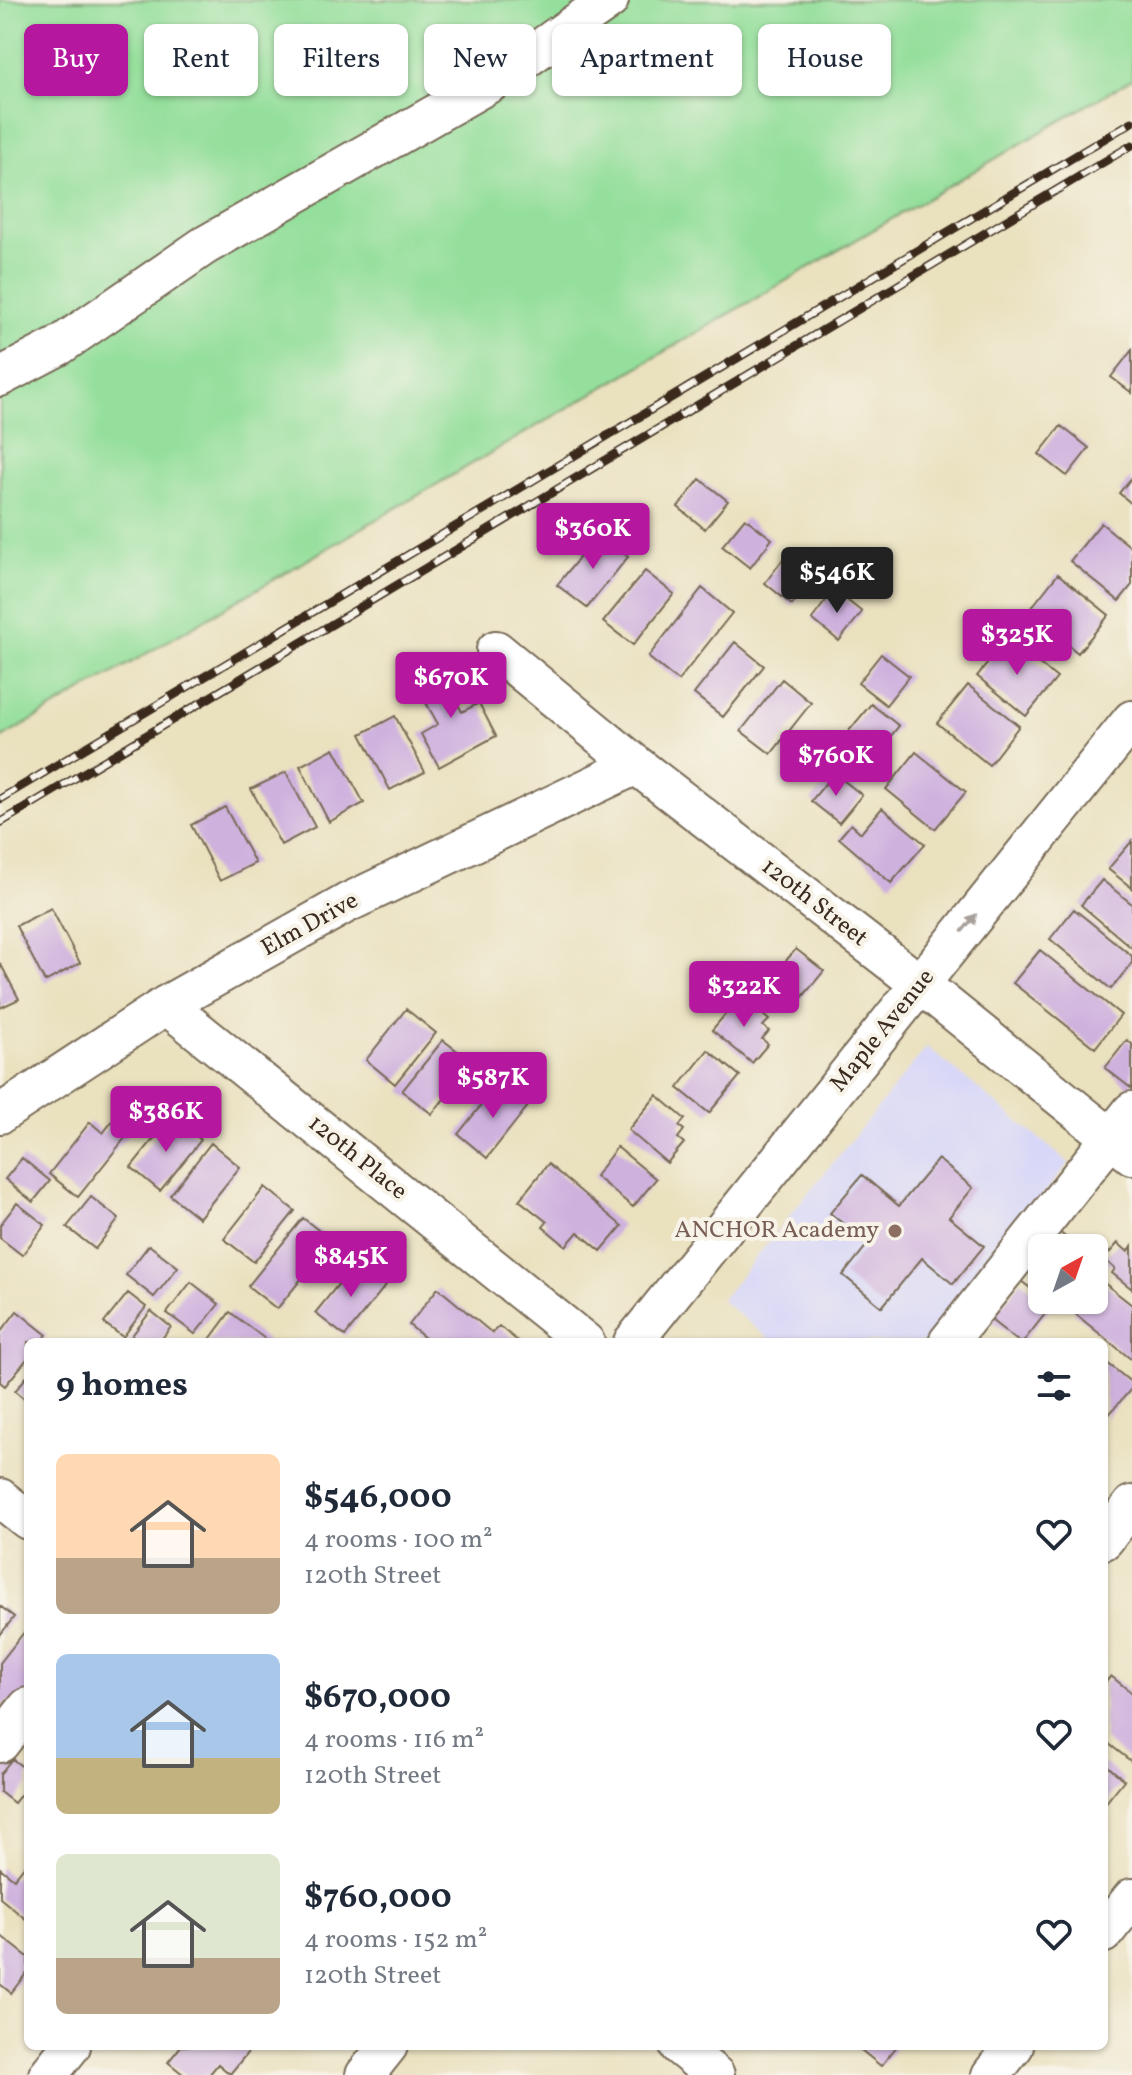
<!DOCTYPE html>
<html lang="en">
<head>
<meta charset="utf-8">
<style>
	:root { --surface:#fff; --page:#f2f2f3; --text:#1f2937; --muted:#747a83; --accent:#b5179e }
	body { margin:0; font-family:Vollkorn,serif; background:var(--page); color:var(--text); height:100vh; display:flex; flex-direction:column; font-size:30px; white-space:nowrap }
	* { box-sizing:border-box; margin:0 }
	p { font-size:26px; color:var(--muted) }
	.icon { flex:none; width:44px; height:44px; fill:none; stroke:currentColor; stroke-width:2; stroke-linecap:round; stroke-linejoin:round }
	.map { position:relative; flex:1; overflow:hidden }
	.panel { position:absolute; left:24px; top:1338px; width:1084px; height:712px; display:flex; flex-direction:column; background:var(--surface); border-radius:12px; box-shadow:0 2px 6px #0004 }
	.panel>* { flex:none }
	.guide { position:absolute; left:24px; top:24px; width:1084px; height:72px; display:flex; gap:16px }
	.needle { width:52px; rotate:40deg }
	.controls { position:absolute; left:1028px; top:1234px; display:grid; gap:16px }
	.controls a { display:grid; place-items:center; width:80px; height:80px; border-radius:12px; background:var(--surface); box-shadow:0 2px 6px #0004; font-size:40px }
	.price { position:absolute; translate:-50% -68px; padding:0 18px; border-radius:8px; background:var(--accent); color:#fff; font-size:26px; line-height:52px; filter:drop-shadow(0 2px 4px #0008) }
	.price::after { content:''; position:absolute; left:50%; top:48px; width:24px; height:18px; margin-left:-12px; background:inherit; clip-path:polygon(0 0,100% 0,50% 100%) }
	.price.selected { background:#222; color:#fff }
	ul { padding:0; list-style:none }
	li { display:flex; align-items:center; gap:24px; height:200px; padding:0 32px }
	li span { display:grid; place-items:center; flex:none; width:224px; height:160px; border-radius:12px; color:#555 }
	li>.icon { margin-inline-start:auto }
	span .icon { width:96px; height:96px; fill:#fffc; stroke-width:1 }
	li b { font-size:34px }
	h2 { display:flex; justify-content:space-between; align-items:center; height:96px; padding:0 32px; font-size:34px }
	.tag { padding:0 28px; border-radius:12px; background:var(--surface); box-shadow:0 2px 6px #0004; font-size:28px; line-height:72px }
	.tag.selected { background:var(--accent); color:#fff }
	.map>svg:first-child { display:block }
	.built { fill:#d8d7f8 }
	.green { fill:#94df9b; stroke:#68845c; stroke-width:2 }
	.building { fill:#cfb1de }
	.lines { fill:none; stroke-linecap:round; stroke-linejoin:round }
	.minor-casing { stroke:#786a56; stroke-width:42 }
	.minor { stroke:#fff; stroke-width:38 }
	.rail-casing { stroke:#3b2a1e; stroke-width:9 }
	.rail { stroke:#f7f3e8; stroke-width:6; stroke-dasharray:18; stroke-linecap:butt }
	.oneway { fill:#a79f9a }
	.education-dot { fill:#8d6e63; stroke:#f7f3e8; stroke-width:3 }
	.labels { text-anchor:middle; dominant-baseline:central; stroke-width:8; stroke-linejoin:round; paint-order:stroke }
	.street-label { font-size:24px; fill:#3b2a1e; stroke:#f7f3e8 }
	.education-label { font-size:24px; fill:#785e54; stroke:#f7f3e8; text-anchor:end }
</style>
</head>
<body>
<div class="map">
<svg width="1132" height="2075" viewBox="0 0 1132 2075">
	<rect width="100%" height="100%" fill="#f7f3e8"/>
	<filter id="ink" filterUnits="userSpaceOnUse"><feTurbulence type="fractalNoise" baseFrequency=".0125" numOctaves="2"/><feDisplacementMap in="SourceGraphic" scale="16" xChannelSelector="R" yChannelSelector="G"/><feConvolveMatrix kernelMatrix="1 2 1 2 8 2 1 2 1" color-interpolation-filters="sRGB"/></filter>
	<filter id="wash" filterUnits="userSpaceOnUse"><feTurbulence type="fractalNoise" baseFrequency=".006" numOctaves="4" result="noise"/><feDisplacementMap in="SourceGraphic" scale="32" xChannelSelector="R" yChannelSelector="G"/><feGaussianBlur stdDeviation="1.8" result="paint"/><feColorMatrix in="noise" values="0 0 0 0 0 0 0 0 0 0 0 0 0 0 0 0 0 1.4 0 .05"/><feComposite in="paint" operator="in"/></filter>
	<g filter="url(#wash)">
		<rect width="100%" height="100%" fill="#eae1bf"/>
		<path class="built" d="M927 1047 1069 1163 924 1342H773L721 1300Z"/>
		<path class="green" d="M0 0H1132V79L0 739Z"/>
		<g id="blocks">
			<path class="building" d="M1132 350V393L1111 377Z
				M1061 426 1089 448 1067 476 1039 454Z
				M1132 477V504L1119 493Z
				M700 479 728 501 705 529 678 507Z
				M745 518 772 539 750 568 722 546Z
				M1101 523 1132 548V585L1119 601 1070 561Z
				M599 533 628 557 587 608 557 585Z
				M787 554 815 576 792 605 765 583Z
				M645 571 674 594 633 645 603 622Z
				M1058 574 1109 615 1078 653 1028 612Z
				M702 588 732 613 678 681 648 657Z
				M834 590 862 612 839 641 812 619Z
				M1008 639 1057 678 1026 716 977 676Z
				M735 642 764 666 723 717 694 694Z
				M881 654 909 676 886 705 858 683Z
				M437 665 462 712 479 703 496 736 439 767 421 734 438 724 412 678Z
				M782 679 811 703 771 754 741 731Z
				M968 685 1019 726 989 765 937 723Z
				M871 704 899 726 876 754 848 732Z
				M395 716 425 772 390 790 361 734Z
				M334 748 364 803 329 822 300 766Z
				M916 752 966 792 935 829 886 789Z
				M286 772 315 827 281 845 251 789Z
				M834 773 862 795 839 823 811 801Z
				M225 807 255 863 220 881 191 825Z
				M882 808 925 844 891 883 839 838 851 824 861 833Z
				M1132 841V888L1108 869Z
				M1102 880 1132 904V948L1081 905Z
				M51 908 80 963 45 982 16 926Z
				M1074 909 1132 956V963L1111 989 1050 939Z
				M796 949 824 971 800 1000 772 977Z
				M1040 950 1121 1015 1095 1048 1013 983Z
				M0 963 19 999 0 1008Z
				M741 996 769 1020 763 1026 769 1031 762 1039 768 1044 752 1063 712 1030Z
				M406 1009 436 1033 395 1084 366 1060Z
				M443 1040 473 1063 432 1114 402 1091Z
				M1127 1040 1132 1044V1089L1105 1068Z
				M708 1050 740 1076 709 1113 678 1088Z
				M499 1083 528 1106 487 1158 458 1134Z
				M657 1095 685 1119 679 1126 684 1130 678 1138 684 1143 667 1163 628 1130Z
				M121 1110 137 1123 78 1197 49 1174 90 1122 103 1133Z
				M172 1116 201 1140 160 1191 131 1167Z
				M211 1143 240 1167 199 1218 170 1195Z
				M617 1147 656 1179 633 1207 595 1176Z
				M22 1158 50 1181 33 1202 5 1179Z
				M938 1159 973 1188 949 1217 984 1246 953 1284 922 1258 882 1307 843 1275 868 1244 830 1213 862 1175 899 1206Z
				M548 1164 622 1226 601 1251 578 1232 566 1246 543 1227 547 1222 519 1200Z
				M265 1187 295 1211 254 1262 224 1239Z
				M91 1197 119 1219 95 1249 67 1227Z
				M17 1203 45 1225 22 1255 0 1238V1225Z
				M303 1218 332 1241 277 1309 248 1286Z
				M1053 1227 1079 1248H1042V1261L1032 1253Z
				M1118 1243 1128 1252 1132 1246V1289L1112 1273 1115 1269 1104 1259Z
				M149 1245 178 1267 154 1297 126 1275Z
				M357 1261 386 1285 345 1336 315 1313Z
				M1099 1279 1132 1305V1360L1073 1312 1082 1300H1094V1286Z
				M1021 1281 1042 1297V1300L1052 1305 1023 1342H1019L991 1320Z
				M191 1282 219 1304 195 1334 167 1313Z
				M438 1288 492 1333 499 1326 519 1342H430L409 1325Z
				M128 1293 146 1307 123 1337 104 1323Z
				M17 1311 47 1335 41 1342H28V1358L5 1386 0 1382V1333Z
				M151 1311 171 1327 159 1342H127Z
				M230 1312 269 1342H208Z
				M1106 1362 1132 1383V1388L1106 1418 1104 1365Z
				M28 1375V1402L15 1391Z
				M0 1606 14 1617 0 1635Z
				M25 1631 28 1633V1689L14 1707 7 1701 0 1710V1663Z
				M1111 1676 1132 1693V1762L1104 1740V1684Z
				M12 1759 28 1771V1785L14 1803 0 1792V1774Z
				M1104 1763 1124 1780 1104 1805Z
				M26 1864 28 1865V1921L0 1898V1868L14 1879Z
				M0 1935 28 1957V1971L11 1993 0 1984Z
				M181 2046H253L230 2074 218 2064 209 2075H184L168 2062Z
				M856 2046H897L881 2066Z"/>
		</g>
	</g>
	<g filter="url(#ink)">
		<use href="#blocks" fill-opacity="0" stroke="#786a56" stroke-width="2"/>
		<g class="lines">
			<defs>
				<path id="minor" d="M0 377 59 346 204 246 497 79 609 0
					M496 650 636 765 920 984 1132 1155
					M166 1005 585 1342
					M0 1114 166 1005 347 903 636 765
					M633 1342 1132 720
					M948 1342 1132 1111
					M0 1498 28 1520
					M1104 1540 1132 1505
					M0 1743 28 1707
					M1104 1933 1132 1898
					M679 2046 715 2075
					M48 2075 71 2046
					M365 2075 388 2046
					M991 2075 1014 2046"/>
			</defs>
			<use href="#minor" class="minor-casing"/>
			<use href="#minor" class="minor"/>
			<defs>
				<path id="rail" d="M0 799 1132 122
					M0 823 1132 145"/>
			</defs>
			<use href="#rail" class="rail-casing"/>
			<use href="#rail" class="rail"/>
		</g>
		<defs><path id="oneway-solid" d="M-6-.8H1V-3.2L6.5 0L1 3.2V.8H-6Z" transform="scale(2)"/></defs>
		<use class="oneway" href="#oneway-solid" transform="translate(969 923) rotate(-51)"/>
	</g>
	<circle class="education-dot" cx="895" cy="1231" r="8"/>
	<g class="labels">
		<g class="street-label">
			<text transform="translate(814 903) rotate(38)">120th Street</text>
			<text transform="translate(310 925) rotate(-29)">Elm Drive</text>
			<text transform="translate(883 1031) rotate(-51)">Maple Avenue</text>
			<text transform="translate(357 1158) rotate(39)">120th Place</text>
		</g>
		<g class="education-label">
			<text x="879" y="1231">ANCHOR Academy</text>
		</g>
	</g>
</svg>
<div class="controls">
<a><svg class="needle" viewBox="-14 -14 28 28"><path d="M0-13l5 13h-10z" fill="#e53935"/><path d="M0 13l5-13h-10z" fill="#747a83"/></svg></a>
</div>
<b class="price" style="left:593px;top:571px">$360K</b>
<b class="price selected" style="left:837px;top:615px">$546K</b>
<b class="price" style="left:1017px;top:677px">$325K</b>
<b class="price" style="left:451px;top:720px">$670K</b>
<b class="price" style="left:836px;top:798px">$760K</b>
<b class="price" style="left:744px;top:1029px">$322K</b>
<b class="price" style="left:493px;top:1120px">$587K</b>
<b class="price" style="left:166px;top:1154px">$386K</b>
<b class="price" style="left:351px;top:1299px">$845K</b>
<div class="guide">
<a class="tag selected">Buy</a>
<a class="tag">Rent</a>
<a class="tag">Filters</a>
<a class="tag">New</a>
<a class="tag">Apartment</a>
<a class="tag">House</a>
</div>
<section class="panel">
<h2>9 homes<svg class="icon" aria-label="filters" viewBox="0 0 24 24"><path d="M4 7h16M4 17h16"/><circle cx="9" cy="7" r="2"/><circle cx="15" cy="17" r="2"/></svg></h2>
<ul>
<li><span style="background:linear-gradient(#ffd9b3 65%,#b9a48a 0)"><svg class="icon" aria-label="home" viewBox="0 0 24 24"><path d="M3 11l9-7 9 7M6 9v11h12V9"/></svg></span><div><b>$546,000</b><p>4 rooms · 100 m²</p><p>120th Street</p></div><svg class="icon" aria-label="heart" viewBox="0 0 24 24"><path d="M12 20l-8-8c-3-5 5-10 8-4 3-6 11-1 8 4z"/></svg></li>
<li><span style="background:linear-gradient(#a9c7e8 65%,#c2b280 0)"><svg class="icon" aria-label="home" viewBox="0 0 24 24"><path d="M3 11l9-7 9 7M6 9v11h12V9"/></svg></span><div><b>$670,000</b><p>4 rooms · 116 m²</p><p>120th Street</p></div><svg class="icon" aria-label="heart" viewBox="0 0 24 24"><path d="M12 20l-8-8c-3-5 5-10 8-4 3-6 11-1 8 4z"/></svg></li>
<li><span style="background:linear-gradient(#dfe7d0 65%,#b9a48a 0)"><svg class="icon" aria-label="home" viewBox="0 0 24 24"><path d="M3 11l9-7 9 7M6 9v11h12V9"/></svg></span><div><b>$760,000</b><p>4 rooms · 152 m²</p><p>120th Street</p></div><svg class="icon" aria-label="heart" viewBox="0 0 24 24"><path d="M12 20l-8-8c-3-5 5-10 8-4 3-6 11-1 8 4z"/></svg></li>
</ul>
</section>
</div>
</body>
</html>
